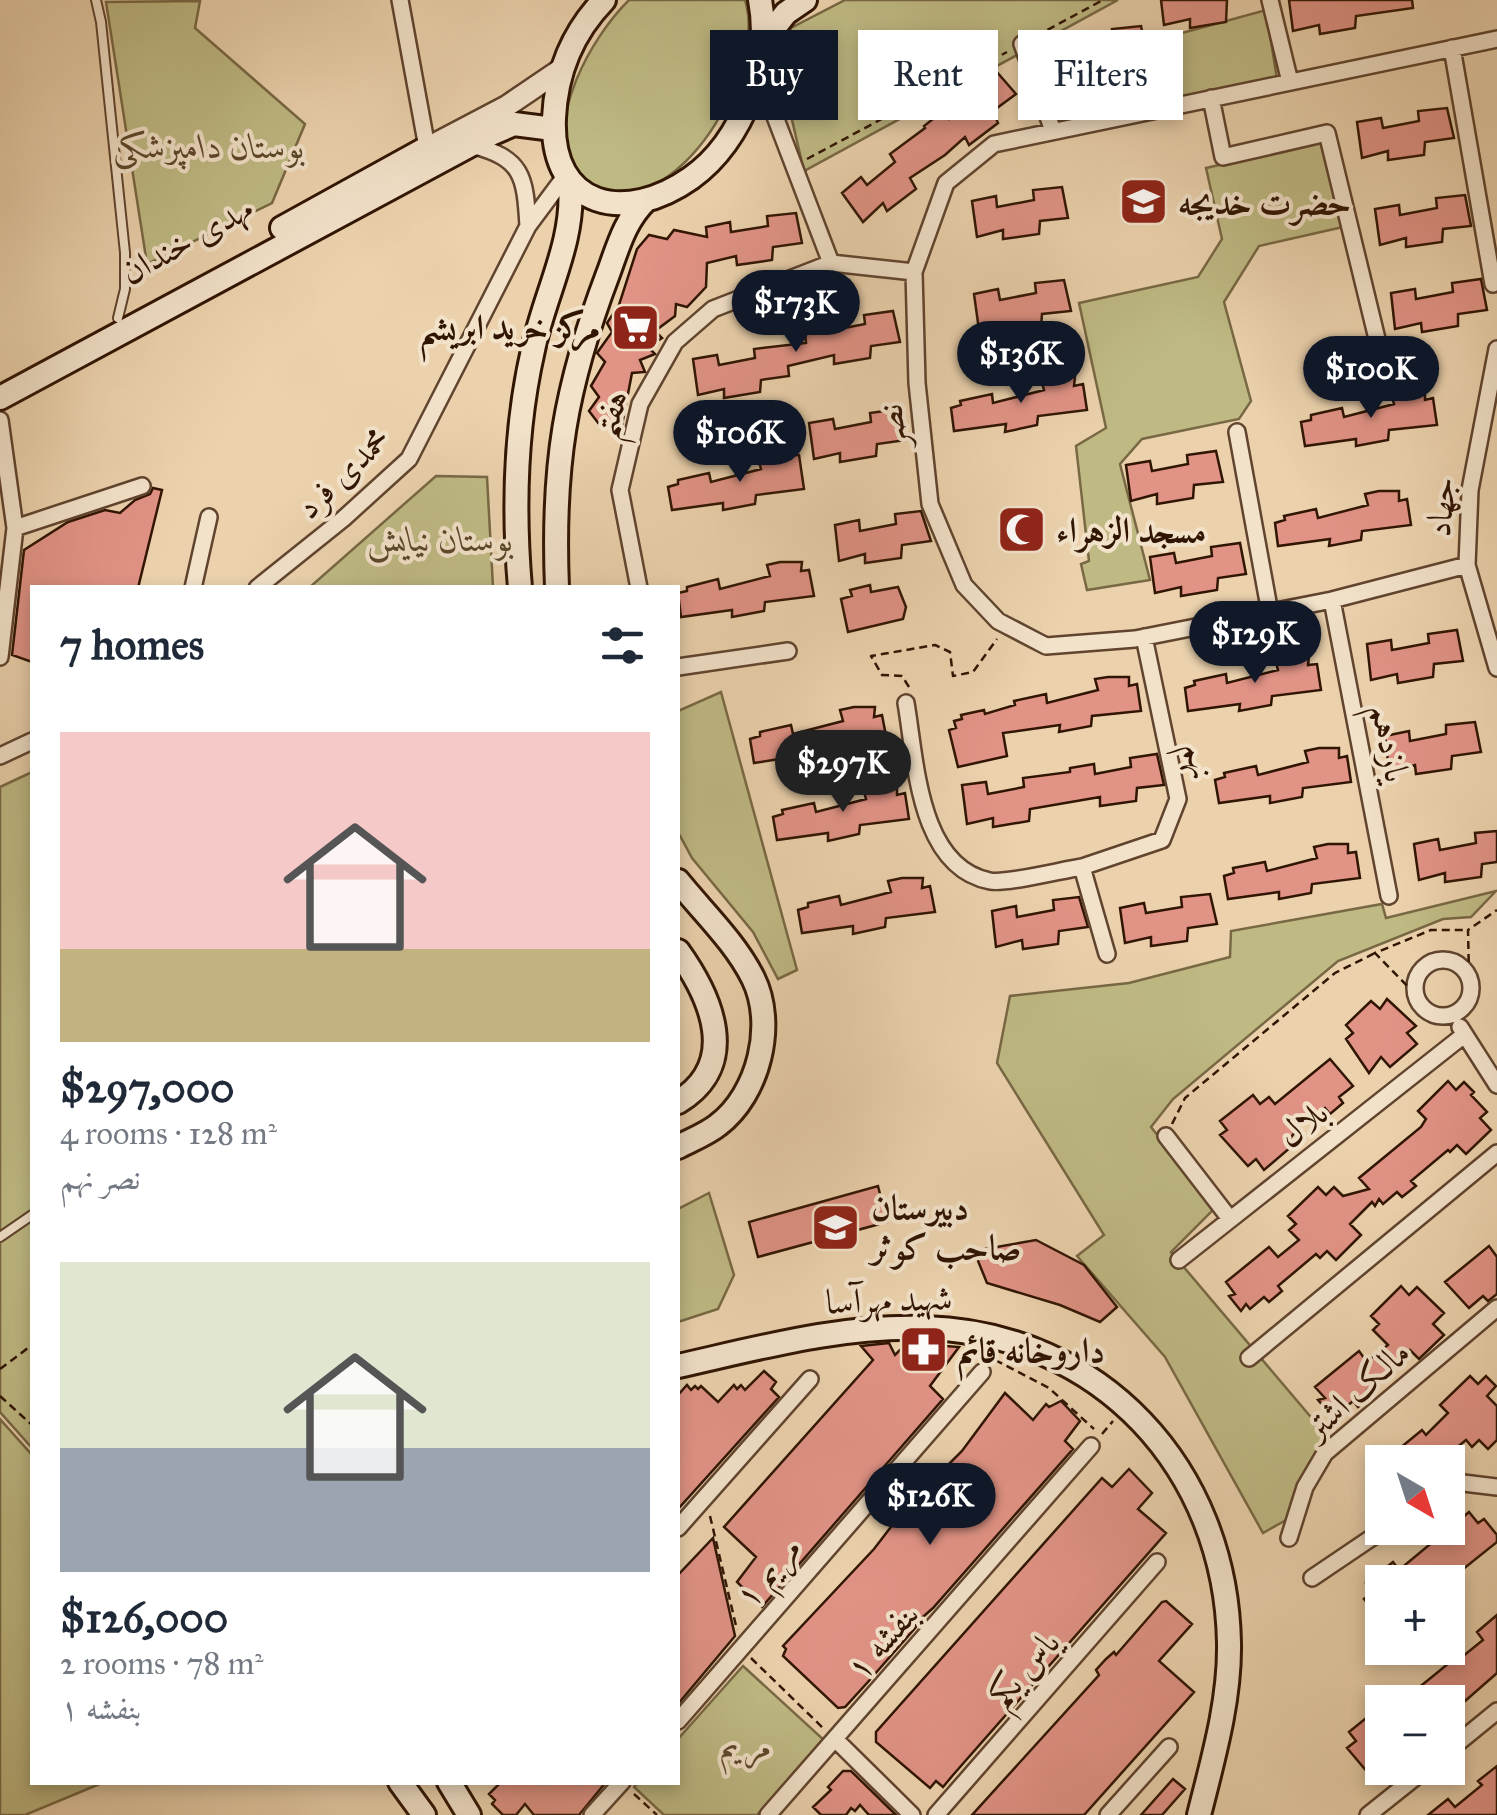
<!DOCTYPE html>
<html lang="en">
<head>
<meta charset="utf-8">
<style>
	:root { --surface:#fff; --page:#f6f6f7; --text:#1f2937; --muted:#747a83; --accent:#111827 }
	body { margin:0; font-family:"IM FELL Great Primer",Amiri,serif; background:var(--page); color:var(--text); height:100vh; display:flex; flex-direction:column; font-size:38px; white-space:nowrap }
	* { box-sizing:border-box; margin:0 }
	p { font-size:32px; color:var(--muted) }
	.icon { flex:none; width:55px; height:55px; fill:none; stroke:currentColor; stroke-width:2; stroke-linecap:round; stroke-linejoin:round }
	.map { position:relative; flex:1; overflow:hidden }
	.details { position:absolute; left:30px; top:585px; width:650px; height:1200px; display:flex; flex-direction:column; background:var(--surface); border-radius:0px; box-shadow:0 5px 15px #0003 }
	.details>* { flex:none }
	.guide { position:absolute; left:710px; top:30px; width:635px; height:90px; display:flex; gap:20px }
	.needle { width:65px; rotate:141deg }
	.controls { position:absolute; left:1365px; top:1445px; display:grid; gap:20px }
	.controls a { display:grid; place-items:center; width:100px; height:100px; border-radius:0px; background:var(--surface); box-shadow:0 5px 15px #0003; font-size:50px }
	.price { position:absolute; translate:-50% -85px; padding:0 22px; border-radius:35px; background:var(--accent); color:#fff; font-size:32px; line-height:65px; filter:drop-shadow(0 2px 5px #0008) }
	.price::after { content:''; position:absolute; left:50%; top:60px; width:30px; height:22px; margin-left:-15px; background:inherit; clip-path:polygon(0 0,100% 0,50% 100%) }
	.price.current { background:#222; color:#fff }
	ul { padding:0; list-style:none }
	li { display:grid; align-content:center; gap:20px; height:530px; padding:0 30px }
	li span { display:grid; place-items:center; height:310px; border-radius:0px; color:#555 }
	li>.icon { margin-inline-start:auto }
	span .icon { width:180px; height:180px; fill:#fffc; stroke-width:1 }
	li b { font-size:42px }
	h2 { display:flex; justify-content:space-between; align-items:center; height:120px; padding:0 30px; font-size:42px }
	.chip { padding:0 35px; border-radius:0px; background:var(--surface); box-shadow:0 5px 15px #0003; font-size:35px; line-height:90px }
	.chip.current { background:var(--accent); color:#fff }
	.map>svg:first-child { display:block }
	.green { fill:#bfba84; stroke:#786844; stroke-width:2.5 }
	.building { fill:#e19386; stroke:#311503; stroke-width:2.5 }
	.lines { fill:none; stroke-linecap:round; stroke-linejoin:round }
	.service-casing { stroke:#60442e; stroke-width:12 }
	.minor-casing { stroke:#60442e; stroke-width:20 }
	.tertiary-casing { stroke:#60442e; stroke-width:25 }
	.secondary-casing { stroke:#311503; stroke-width:28 }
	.path { stroke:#311503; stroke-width:2.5; stroke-dasharray:8 5; stroke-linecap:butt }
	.service { stroke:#f2e2ca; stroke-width:8 }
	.minor { stroke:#f2e2ca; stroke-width:15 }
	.tertiary { stroke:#f2e2ca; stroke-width:20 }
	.secondary { stroke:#f2e2ca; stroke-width:22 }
	.labels { text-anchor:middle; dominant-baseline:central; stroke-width:8; stroke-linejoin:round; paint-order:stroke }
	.park-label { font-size:35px; font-style:italic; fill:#5c472a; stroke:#f2e2ca }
	.poi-label { font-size:35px; font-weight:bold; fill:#311503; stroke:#f2e2ca; text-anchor:start }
	.street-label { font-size:35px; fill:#311503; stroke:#f2e2ca }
</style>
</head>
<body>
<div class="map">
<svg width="1497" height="1815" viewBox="0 0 1497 1815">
	<rect width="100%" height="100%" fill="#ebd2ad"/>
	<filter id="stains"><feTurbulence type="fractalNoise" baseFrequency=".002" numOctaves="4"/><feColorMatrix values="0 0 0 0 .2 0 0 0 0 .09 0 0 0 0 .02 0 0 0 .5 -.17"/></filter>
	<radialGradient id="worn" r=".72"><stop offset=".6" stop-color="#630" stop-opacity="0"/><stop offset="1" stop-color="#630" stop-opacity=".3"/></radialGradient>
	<path class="green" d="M629 0H745C755 33 743 66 730 96 711 139 667 198 613 193 598 192 584 186 575 172 542 122 593 35 629 0Z
		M845 0H1118L804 171 777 56 791 28Z
		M200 1 195 28 305 124 272 203 147 264 106 2Z
		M1266 10 1277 79 1069 119 1058 84 1153 61V41Z
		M1324 141 1343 227 1259 246 1224 302 1251 401 1239 419 1142 439 1120 464 1150 580 1087 590 1081 564 1089 561 1076 446 1106 428 1079 303 1198 277 1222 239 1206 168Z
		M436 476 487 477 493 587H310Z
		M721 692 797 970 778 979 753 932 692 858 678 832V711Z
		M32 772V1448L0 1412V787Z
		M1496 891 1471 917 1443 919 1338 961 1173 1099 1151 1127 1215 1208 1171 1252 1326 1435 1286 1520 1263 1533 1165 1357 1077 1256 1104 1235 997 1063 1010 996 1129 983 1230 957 1231 931 1382 904 1386 918Z
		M709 1193 734 1275 718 1309 678 1322V1209Z
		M0 1419 32 1455V1782L102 1783 25 1815H0Z
		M743 1666 825 1741 757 1815H664L634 1787 638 1783 678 1782V1739Z"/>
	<path class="building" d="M1161 0H1227L1226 22 1190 28V19L1164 25Z
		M1289 0H1412L1413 8 1356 16 1355 28 1320 34 1319 25 1293 31Z
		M1141 26 1147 56 1118 60 1117 72 1082 78 1081 69 1055 75 1051 40 1075 35 1076 45 1113 38 1112 29Z
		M996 71 1016 94 993 111 998 123 969 145 965 137 945 155 910 178 916 189 887 211 883 203 863 222 842 193 861 177 867 185 895 162 890 154 925 128 924 126 943 111 949 119 977 95 972 88Z
		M1447 108 1454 138 1425 142 1424 155 1388 160V151L1362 158 1357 122 1381 118 1383 128 1419 121 1418 111Z
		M1062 187 1068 218 1040 221 1039 234 1003 239V230L977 237 972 201 996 196 997 207 1034 200 1033 190Z
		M1465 195 1471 226 1443 229 1442 242 1406 247V238L1380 245 1375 209 1399 205 1400 215 1437 208 1436 198Z
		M796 213 802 243 773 247 772 260 737 265 736 256 707 263 706 287 687 307 676 304 675 316 655 331 662 338 648 347 655 354 640 360 645 372 632 373 622 425 607 421 602 428 589 411 599 397 591 386 605 362 597 353 612 332 607 323 619 305 637 249 649 235 667 239 674 230 707 237 706 227 730 222 731 232 768 226 767 216Z
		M1481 279 1487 310 1458 314V326L1422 332 1421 323 1395 329 1391 293 1415 289 1416 299 1453 292 1452 283Z
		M1064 280 1071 311 1042 314 1041 327 1005 332V323L979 330 974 294 998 289 1000 300 1036 293 1035 283Z
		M893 311 900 342 871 346 870 358 834 364V355L788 366 789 376 761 380 760 392 724 398V389L698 395 693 359 717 355 719 365 755 358 754 349 806 343 804 325 828 321 829 331 865 324 864 315Z
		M1055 376H1075L1074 386 1083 384 1087 410 1038 416 1037 425 1005 432 1006 424 954 431 951 408 961 405 960 401 992 394 993 403 1044 390 1041 379Z
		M1405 391H1425V400L1433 398 1437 425 1389 430 1388 440 1356 446V439L1305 446 1301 422 1311 420V415L1342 408 1344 417 1394 404 1391 393Z
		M899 409 906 440 877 444 876 456 840 462V453L814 459 809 423 833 419 835 429 871 422 870 413Z
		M1216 451 1223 482 1194 485 1193 498 1157 504V494L1131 501 1126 465 1150 461 1152 471 1188 464 1187 455Z
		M772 455H799L804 489 756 495 755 504 723 510V503L672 510 668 487 678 484V480L709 473 711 482 761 469 758 458Z
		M153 488 162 490 138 588H32V662L12 655 24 550 68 522 105 510 120 513 135 500 150 494Z
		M1379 491H1399V501L1407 499 1411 525 1362 531 1361 540 1329 546 1330 539 1278 546 1275 523 1285 520 1284 516 1316 509 1318 518 1368 505 1365 494Z
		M921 511 931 541 902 545 901 558 865 563V554L839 561 835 525 859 520 860 531 896 524 895 514Z
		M1240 543 1246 574 1218 578 1217 590 1181 596V587L1155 593 1150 557 1174 553 1176 563 1212 556 1211 547Z
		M780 562H802L801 571 809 570 814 596 765 602 764 611 732 617V610L681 617 678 593 687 591V587L718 579 720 589 770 576 767 565Z
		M870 585 871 592 898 587 906 607 903 619 848 632 841 599 852 596 850 590Z
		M1457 630 1463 661 1434 664 1433 677 1398 683 1397 674 1371 680 1367 644 1391 640 1392 650 1429 643 1428 634Z
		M1288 656H1309L1308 665 1317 664 1321 690 1272 696 1271 705 1239 711 1240 704 1188 711 1185 688 1195 685 1194 681 1226 674 1227 683 1278 670 1275 659Z
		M1108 677H1129V686L1137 684 1141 711 1092 716 1091 726 1059 732 1060 725 1003 733 1007 756 958 767 949 730 956 728 954 721 962 719 961 715 984 710 985 714 1015 705 1014 701 1046 694 1047 703 1098 690 1095 679Z
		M854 707H875L874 717 882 715 887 741 838 747 837 756 805 763V755L754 763 750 739 760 736V732L791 725 793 734 843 721 840 710Z
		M1475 722 1481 752 1452 756 1451 769 1416 774 1415 765 1389 771 1385 736 1409 731 1410 741 1446 734V725Z
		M1319 748H1339V758L1347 756 1351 782 1303 788 1302 797 1270 803V796L1219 803 1215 780 1225 777 1224 773 1256 766 1258 775 1308 762 1305 751Z
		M1157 754 1164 785 1137 788 1136 801 1100 806V797L1030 809 1029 821 993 827V818L967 824 962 785 986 782 988 794 1024 787 1023 778 1070 772V768L1094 764 1095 774 1131 767 1130 758Z
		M877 785H897V795L905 793 909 819 860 825 859 834 828 841V833L777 840 773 817 783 814 782 810 814 803 816 812 866 799 863 788Z
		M1497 831V862L1482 864 1481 877 1445 882V873L1419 880 1414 844 1438 839 1440 850 1476 843 1475 833Z
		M1328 844H1348V853L1356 852 1360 878 1312 884 1311 893 1279 899V892L1228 899 1224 876 1234 873 1233 868 1265 862 1267 871 1317 858 1314 847Z
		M902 878H923L922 888 930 886 935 912 886 918 885 927 853 934V926L802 933 798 910 808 907V903L839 896 841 905 891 892 888 881Z
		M1210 894 1217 924 1188 928 1187 941 1151 946V937L1125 943 1120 908 1144 903 1146 913 1182 907 1181 897Z
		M1079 897 1088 927 1059 931 1058 944 1023 949 1022 940 996 947 992 911 1016 906 1017 917 1054 910 1053 900Z
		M1387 999 1416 1026 1407 1033 1417 1044 1390 1067 1381 1057 1369 1073 1346 1039 1353 1033 1346 1025 1371 1001 1380 1009Z
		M1330 1059 1353 1086 1339 1097 1343 1103 1330 1114 1325 1108 1311 1120 1307 1115 1287 1143 1291 1147 1264 1170 1256 1159 1248 1166 1220 1135 1227 1130 1220 1121 1253 1095 1260 1104 1269 1097 1275 1104Z
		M1448 1081 1456 1090 1464 1082 1474 1092 1471 1095 1487 1112 1480 1118 1491 1130 1466 1154 1457 1145 1450 1152 1448 1150 1411 1181 1416 1186 1402 1197 1397 1192 1383 1204 1379 1199 1375 1206 1372 1202 1350 1224 1361 1235 1336 1260 1327 1251 1320 1258 1316 1254 1278 1286 1282 1291 1269 1302 1264 1297 1250 1309 1246 1304 1241 1311 1229 1296 1235 1294 1226 1282 1269 1247 1278 1257 1299 1240 1289 1230 1296 1224 1288 1216 1318 1187 1326 1195 1334 1187 1343 1196 1369 1189 1359 1178 1421 1127 1426 1119 1418 1111Z
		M878 1186 887 1222 758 1257 749 1222Z
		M1036 1240 1084 1265 1117 1307 1100 1322 1060 1305 987 1283 974 1251Z
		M1489 1246 1497 1257V1294L1488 1301 1483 1296 1469 1308 1445 1282Z
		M1401 1286 1409 1295 1417 1287 1444 1313 1433 1324 1444 1335 1419 1359 1410 1350 1367 1390 1372 1396 1358 1407 1353 1401 1339 1413 1335 1408 1331 1415 1318 1400 1325 1398 1315 1387 1359 1351 1367 1362 1388 1345 1373 1330 1379 1324 1371 1316Z
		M889 1343 895 1355 907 1343 959 1347 930 1386 943 1399 762 1607 737 1582 756 1557 724 1527 873 1360 861 1346Z
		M764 1371 776 1382 771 1389 779 1397 678 1509V1395L687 1385 691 1390 695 1386 698 1389 701 1386 718 1402 734 1385 737 1389 741 1385 745 1390Z
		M1470 1376 1478 1384 1486 1376 1496 1386 1487 1396 1497 1406V1440L1488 1449 1479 1440 1472 1447 1466 1440 1439 1462H1383L1422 1430 1426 1435 1448 1413 1440 1405Z
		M1005 1393 1033 1420 1046 1404 1049 1407 1061 1401 1080 1421 1065 1441 1073 1449 933 1608 916 1623V1627L867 1683 845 1707 838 1708 783 1656 786 1649 783 1646 874 1549 907 1506 962 1451Z
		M1129 1469 1152 1493 1138 1509 1166 1533 953 1775 943 1787 936 1781 930 1788 876 1742V1732L1102 1478 1112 1487Z
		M1469 1512 1478 1523 1484 1519 1497 1535V1542L1447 1582H1382V1621L1364 1599 1373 1592 1366 1583 1393 1562 1399 1570Z
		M713 1538 735 1636 678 1704V1575Z
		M1166 1601 1192 1624 1159 1661 1194 1692 1084 1815H972L1099 1675 1096 1670 1106 1659 1114 1652 1116 1655 1162 1602Z
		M1497 1615V1673L1448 1716V1702H1418L1411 1694 1460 1654 1462 1657 1483 1640 1477 1632Z
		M1376 1710 1382 1719V1763L1369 1774 1347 1748 1356 1741 1349 1732Z
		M1497 1766V1815H1428L1448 1799 1455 1807 1482 1785 1478 1781Z
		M843 1771H851L896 1815H869L860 1805 855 1811 851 1808 846 1815H821L813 1807 831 1790 828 1787Z
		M1173 1779 1185 1789 1162 1815H1141Z
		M501 1782H606L579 1815H534L525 1804 516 1815H503L492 1804 495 1800 489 1794Z"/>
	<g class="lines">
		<defs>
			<path id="service" d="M96 0 101 22 125 253V289L118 318
				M0 1237 32 1215"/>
			<path id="minor" d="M400 0 428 153
				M1270 0 1290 82
				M1022 44 1053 131
				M1452 48 1493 284
				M1211 98 1223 157 1327 133 1378 343
				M774 114 831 263
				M471 145C523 158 525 176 528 226
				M1497 349 1470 490 1467 565 1497 668
				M0 420 15 528 0 657
				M1237 432 1270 613
				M15 528 142 486
				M1467 565 1332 600 1135 639 1046 646 998 621 964 585 930 504 917 383 914 272 946 183 994 144 1497 39
				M193 588 209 517
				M257 588 343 519 409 459 528 226 566 175
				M639 588 620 490 640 404 675 342 713 309 831 263 914 272
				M1332 600 1389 896
				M678 667 788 651
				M906 703C916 760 918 867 990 881 1007 884 1062 870 1082 867
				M0 756 32 741
				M1107 954 1082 867 1162 840 1178 799 1144 637
				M1415 988a28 28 0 1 1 56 0a28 28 0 1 1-56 0Z
				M1460 1027 1497 1085
				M1166 1136 1230 1219
				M1179 1260 1464 1035
				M1249 1358 1497 1153
				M1448 1484 1455 1482 1497 1487
				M678 1528 810 1379
				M1289 1538 1305 1487 1325 1453 1497 1308
				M1312 1578 1386 1528
				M678 1721 982 1372
				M836 1740 912 1815
				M1448 1751 1497 1711
				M592 1815 622 1782
				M768 1815 1091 1446
				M936 1815 1157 1562
				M1108 1815 1169 1747
				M1368 1815 1427 1768"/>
			<path id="tertiary" d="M427 148 507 106 563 68"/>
			<path id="secondary" d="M604 0C573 32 556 73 554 118 550 209 626 224 691 178 743 141 772 62 760 0
				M763 42 786 13 805 0
				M282 228 427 148
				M0 398 491 134 514 124 553 129
				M520 588C513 507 515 429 533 350 544 295 575 242 570 185
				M557 588C552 466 565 387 608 274 618 247 625 220 646 200
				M678 881C703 912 735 942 753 978 776 1024 759 1094 718 1125 707 1134 691 1140 678 1147
				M678 951C711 997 741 1064 678 1102
				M678 1366C759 1348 841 1325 925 1328 1101 1333 1226 1469 1229 1643 1230 1701 1213 1759 1199 1815
				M400 1782 424 1815
				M449 1782 469 1815"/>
		</defs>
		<use href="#service" class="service-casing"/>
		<use href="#minor" class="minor-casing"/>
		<use href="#tertiary" class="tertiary-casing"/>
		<use href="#secondary" class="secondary-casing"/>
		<path class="path" d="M1036 36 1103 0
			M807 159 1007 52
			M909 687 902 676 882 675 871 656 935 645 950 652 953 676 973 672 997 639
			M1469 975 1468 930 1497 910
			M1416 995 1375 953 1431 930H1468
			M1172 1124 1185 1098 1335 973 1375 953
			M995 1360 1049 1388 1094 1429
			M0 1369 32 1345
			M0 1396 32 1425
			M1102 1434 1113 1421
			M710 1516 737 1630
			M751 1658 824 1729
			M634 1794 657 1815"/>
		<use href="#service" class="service"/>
		<use href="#minor" class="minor"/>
		<use href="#tertiary" class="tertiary"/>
		<use href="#secondary" class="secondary"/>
	</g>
	<defs>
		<symbol id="school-square" viewBox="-11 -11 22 22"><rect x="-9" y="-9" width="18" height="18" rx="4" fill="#8f2418" stroke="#f2e2ca"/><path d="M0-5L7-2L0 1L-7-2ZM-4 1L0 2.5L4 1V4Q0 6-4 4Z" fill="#fff"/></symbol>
		<symbol id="supermarket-square" viewBox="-11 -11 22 22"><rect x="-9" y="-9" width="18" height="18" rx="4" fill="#8f2418" stroke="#f2e2ca"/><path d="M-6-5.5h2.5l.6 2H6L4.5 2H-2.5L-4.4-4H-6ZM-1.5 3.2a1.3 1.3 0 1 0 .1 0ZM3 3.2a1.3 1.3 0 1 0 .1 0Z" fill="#fff"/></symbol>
		<symbol id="mosque-square" viewBox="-11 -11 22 22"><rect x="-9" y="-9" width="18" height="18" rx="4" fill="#8f2418" stroke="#f2e2ca"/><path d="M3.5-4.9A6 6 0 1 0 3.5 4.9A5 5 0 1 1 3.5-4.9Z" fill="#fff"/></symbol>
		<symbol id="pharmacy-square" viewBox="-11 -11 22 22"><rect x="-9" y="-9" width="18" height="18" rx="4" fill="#8f2418" stroke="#f2e2ca"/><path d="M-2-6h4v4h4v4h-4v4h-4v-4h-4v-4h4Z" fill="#fff"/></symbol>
	</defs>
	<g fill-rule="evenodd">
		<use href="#school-square" x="1116" y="174" width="55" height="55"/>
		<use href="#supermarket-square" x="608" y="300" width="55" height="55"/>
		<use href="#mosque-square" x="994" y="502" width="55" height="55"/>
		<use href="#school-square" x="808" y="1200" width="55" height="55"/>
		<use href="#pharmacy-square" x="896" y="1322" width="55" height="55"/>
	</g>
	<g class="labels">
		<g class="park-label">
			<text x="209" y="146">بوستان دامپزشکی</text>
			<text x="440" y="539">بوستان نیایش</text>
			<text x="746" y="1745">مریم</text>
		</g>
		<g class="poi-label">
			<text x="1178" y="202">حضرت خدیجه</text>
			<text x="600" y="327" text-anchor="end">مرکز خرید ابریشم</text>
			<text x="1056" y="530">مسجد الزهراء</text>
			<text x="871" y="1207">دبيرستان<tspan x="871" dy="40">صاحب كوثر</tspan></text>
			<text x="958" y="1350">داروخانه قائم</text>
		</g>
		<g class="street-label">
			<text transform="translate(187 240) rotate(-29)">مهدی خندان</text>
			<text transform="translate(610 414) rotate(-72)">هفتم</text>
			<text transform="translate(892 426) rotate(-96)">نصر</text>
			<text transform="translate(343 473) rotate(-44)">محمدی فرد</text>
			<text transform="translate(1441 507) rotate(-85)">جهاد</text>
			<text transform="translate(1390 743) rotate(79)">یازدهم</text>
			<text transform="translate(1200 761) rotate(79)">نهم</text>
			<text transform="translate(1303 1124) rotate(-38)">بلال</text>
			<text transform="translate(889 1300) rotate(-2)">شهید مهرآسا</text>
			<text transform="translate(1357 1390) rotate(-42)">مالک اشتر</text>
			<text transform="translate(768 1572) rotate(-49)">مریم ۱</text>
			<text transform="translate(882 1641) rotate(-49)">بنفشه ۱</text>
			<text transform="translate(1024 1669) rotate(-49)">یاس یکم</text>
		</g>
	</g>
	<rect width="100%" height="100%" filter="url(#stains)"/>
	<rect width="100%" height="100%" fill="url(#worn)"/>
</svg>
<div class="controls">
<a><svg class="needle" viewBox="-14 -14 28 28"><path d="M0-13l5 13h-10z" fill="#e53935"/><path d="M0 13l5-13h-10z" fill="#747a83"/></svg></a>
<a>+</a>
<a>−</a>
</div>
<b class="price" style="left:796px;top:355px">$173K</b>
<b class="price" style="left:1021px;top:406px">$136K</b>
<b class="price" style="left:1371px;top:421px">$100K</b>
<b class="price" style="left:740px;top:485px">$106K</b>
<b class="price" style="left:1255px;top:686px">$129K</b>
<b class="price current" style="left:843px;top:815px">$297K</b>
<b class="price" style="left:930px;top:1548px">$126K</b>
<div class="guide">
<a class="chip current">Buy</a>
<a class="chip">Rent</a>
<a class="chip">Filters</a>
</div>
<section class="details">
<h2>7 homes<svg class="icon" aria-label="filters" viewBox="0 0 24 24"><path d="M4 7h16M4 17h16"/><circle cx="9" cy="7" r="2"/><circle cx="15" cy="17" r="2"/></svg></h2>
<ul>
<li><span style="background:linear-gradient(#f6c9c9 70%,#c2b280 0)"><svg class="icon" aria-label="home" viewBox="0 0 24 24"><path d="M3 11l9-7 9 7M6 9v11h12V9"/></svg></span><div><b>$297,000</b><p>4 rooms · 128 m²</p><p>نصر نهم</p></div></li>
<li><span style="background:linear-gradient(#dfe7d0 60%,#9aa5b1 0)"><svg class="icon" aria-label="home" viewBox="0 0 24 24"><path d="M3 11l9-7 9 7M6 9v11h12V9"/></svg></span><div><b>$126,000</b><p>2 rooms · 78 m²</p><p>بنفشه ۱</p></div></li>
</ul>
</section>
</div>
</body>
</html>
